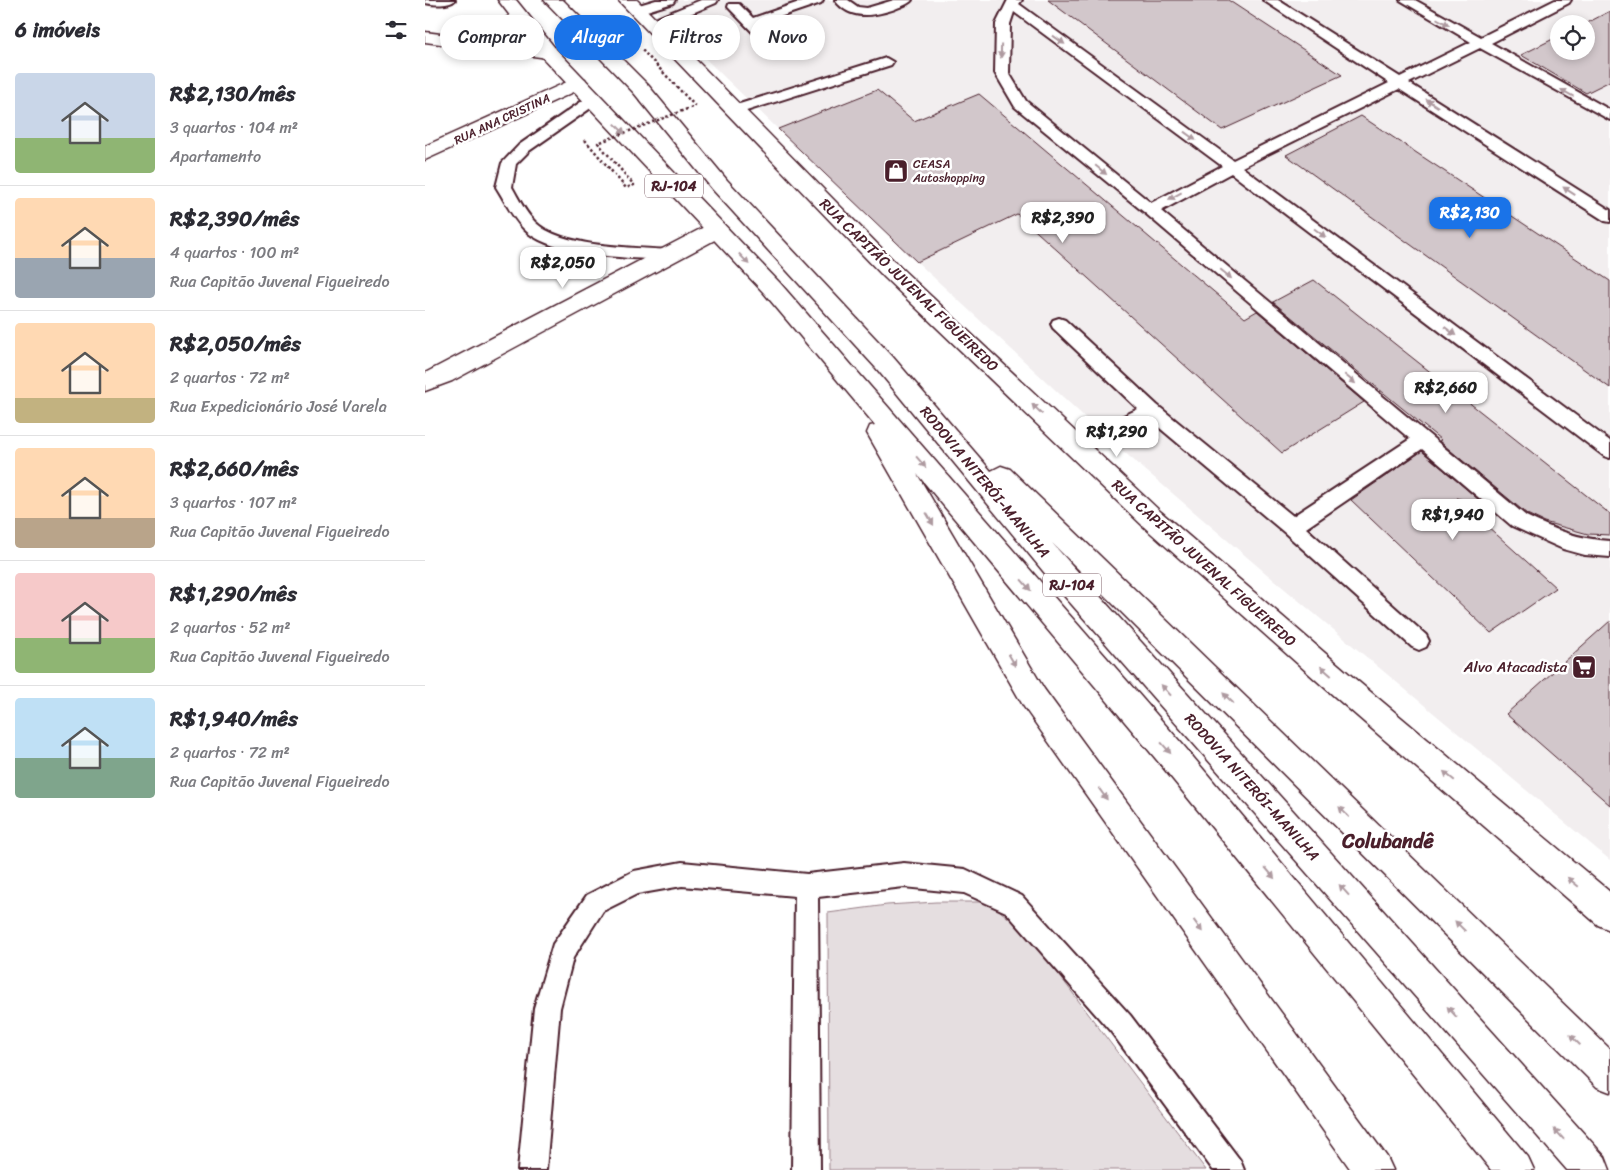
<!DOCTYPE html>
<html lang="pt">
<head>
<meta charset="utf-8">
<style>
	:root { --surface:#fff; --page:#f7f7f7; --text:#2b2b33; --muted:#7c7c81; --line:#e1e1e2; --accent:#1a73e8 }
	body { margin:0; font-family:Sriracha,sans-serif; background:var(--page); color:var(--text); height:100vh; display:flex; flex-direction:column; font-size:19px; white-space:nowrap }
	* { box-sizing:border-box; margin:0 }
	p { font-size:16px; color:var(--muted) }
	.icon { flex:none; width:28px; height:28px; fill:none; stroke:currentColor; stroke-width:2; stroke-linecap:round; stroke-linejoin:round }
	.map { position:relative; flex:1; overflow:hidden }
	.sheet { display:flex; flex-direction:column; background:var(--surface); width:425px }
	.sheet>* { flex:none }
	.top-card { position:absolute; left:15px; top:15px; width:475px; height:45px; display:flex; gap:10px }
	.fabs { position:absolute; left:1125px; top:15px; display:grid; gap:10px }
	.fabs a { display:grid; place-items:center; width:45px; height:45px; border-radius:50%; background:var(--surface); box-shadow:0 2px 8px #0003; font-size:25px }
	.price { position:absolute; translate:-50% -42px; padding:0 11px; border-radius:10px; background:#fff; color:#222; font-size:16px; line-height:32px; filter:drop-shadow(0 1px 2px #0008) }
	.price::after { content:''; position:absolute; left:50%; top:30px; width:15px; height:11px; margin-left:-8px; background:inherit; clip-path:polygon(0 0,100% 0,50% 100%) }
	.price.active { background:var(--accent); color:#fff }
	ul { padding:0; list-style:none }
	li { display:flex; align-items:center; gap:15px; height:125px; padding:0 15px }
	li+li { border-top:1px solid var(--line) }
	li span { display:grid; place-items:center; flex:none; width:140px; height:100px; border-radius:5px; color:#555 }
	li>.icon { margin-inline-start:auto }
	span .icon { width:60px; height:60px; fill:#fffc; stroke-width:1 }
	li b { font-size:21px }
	h2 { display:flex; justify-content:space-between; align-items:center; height:60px; padding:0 15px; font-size:21px }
	.tag { padding:0 18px; border-radius:22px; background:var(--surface); box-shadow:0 2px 8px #0003; font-size:18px; line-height:45px }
	.tag.active { background:var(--accent); color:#fff }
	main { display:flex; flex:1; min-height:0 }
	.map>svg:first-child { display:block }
	.built { fill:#f2eeef; fill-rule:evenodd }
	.green { fill:#e5dee0; stroke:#987e86 }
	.building { fill:#d2c7cb; stroke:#4a1f2b }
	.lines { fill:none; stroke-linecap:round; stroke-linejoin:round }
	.lane-casing { stroke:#4a1f2b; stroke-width:4 }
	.street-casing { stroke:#4a1f2b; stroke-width:3 }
	.secondary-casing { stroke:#4a1f2b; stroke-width:3 }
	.highway-casing { stroke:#4a1f2b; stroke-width:3 }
	.lane { fill:#fff; fill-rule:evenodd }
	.street { fill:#fff; fill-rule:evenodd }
	.secondary { fill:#fff; fill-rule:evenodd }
	.highway { fill:#fff; fill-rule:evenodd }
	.path-bridge { stroke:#4a1f2b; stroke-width:2.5; stroke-dasharray:2.5 2.5; stroke-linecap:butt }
	.oneway { fill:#ae9aa0 }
	.labels { text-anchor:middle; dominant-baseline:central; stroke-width:5; stroke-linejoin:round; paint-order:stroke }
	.far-street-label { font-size:12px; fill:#4a1f2b; stroke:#fff }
	.far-poi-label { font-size:12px; fill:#4a1f2b; stroke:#fff; text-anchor:start }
	.shield { fill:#fff; stroke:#80626b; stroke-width:1 }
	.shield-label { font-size:14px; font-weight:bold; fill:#4a1f2b }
	.street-label { font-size:15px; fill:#4a1f2b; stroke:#fff }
	.poi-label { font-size:15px; fill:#4a1f2b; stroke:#fff; text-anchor:end }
	.district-label { font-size:20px; font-weight:bold; fill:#4a1f2b; stroke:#fff }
</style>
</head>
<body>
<main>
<section class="sheet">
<h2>6 imóveis<svg class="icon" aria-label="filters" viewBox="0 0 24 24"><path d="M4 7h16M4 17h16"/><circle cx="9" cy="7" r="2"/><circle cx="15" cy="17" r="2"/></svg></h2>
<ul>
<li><span style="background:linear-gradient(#c9d6e8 65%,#8fb573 0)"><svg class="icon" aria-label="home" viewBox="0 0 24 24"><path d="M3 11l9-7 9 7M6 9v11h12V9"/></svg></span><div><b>R$2,130/mês</b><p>3 quartos · 104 m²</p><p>Apartamento</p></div></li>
<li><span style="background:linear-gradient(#ffd9b3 60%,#9aa5b1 0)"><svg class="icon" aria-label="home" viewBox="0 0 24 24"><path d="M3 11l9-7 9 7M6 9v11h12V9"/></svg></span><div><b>R$2,390/mês</b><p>4 quartos · 100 m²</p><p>Rua Capitão Juvenal Figueiredo</p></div></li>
<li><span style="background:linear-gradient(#ffd9b3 75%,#c2b280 0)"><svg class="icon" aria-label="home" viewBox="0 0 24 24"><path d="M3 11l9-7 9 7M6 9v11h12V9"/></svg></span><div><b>R$2,050/mês</b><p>2 quartos · 72 m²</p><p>Rua Expedicionário José Varela</p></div></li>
<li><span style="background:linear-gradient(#ffd9b3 70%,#b9a48a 0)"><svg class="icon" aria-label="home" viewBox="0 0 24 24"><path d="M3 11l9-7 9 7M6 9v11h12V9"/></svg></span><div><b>R$2,660/mês</b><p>3 quartos · 107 m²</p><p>Rua Capitão Juvenal Figueiredo</p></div></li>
<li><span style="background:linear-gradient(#f6c9c9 65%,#8fb573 0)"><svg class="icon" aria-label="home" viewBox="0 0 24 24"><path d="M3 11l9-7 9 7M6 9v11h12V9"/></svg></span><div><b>R$1,290/mês</b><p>2 quartos · 52 m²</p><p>Rua Capitão Juvenal Figueiredo</p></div></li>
<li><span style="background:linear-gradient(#bfe0f5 60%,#7fa58c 0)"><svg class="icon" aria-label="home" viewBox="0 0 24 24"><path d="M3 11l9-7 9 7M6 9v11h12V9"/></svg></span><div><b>R$1,940/mês</b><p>2 quartos · 72 m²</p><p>Rua Capitão Juvenal Figueiredo</p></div></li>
</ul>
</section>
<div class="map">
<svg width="1185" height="1170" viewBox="0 0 1185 1170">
	<rect width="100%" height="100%" fill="#fff"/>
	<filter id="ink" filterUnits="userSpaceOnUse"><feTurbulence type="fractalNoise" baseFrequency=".02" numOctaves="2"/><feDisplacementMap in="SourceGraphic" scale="10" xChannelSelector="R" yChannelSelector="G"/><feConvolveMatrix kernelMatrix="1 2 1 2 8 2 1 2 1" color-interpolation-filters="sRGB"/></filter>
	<g filter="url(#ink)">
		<path class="built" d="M222 0H1185V860L843 575 678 434 492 262 489 121 452 90 353 129 225 5ZM1134 24H1161V51H1134Z"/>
		<path class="green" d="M511 902H564L604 935 781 1170H404L403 913 462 905Z"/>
		<path class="building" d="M623 0H803L917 75 797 130Z
			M1185 11V81L1161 93 1096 55 1134 36V51H1161L1160 24Z
			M452 90 489 121 554 94 820 318 832 311 939 402 857 453 592 214 492 262 353 129Z
			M936 116 1185 281V388L861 155Z
			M889 280 1185 514V535L1163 534 1119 522 1102 514 1014 441 1016 440 848 302Z
			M997 451 1061 506 1031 498 1131 588 1066 633 926 500Z
			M1185 621V805L1081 714Z"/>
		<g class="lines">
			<defs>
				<path id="lane" d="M0 0H30C24 6 9 5 0 3Z
					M231 0H250L248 3 212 14 206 10 207 7Z
					M276 0H293L291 3 232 28H222L220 25 222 22Z
					M380 0H398L396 3 334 24 351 41 344 45 339 44 303 7 304 4H314L328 18Z
					M410 0H423L433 7 442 8 469 0H487C483 5 476 6 470 9 449 16 425 21 410 0Z
					M583 0H597L594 4 808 160 964 83 838 0H853L975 77 1046 42 975 0H990L1056 37 1130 0H1146L1144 3 1066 43 1185 110V120L1055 48 984 83 1185 210V222L1180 221 974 89 817 167 1185 441V458L1179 456 806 173 736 211 1101 516C1129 530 1154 539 1185 541V557L1160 555 1138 549 1087 526 997 449 881 528 1001 635 1004 641 1001 647 994 650 987 647 860 533 724 419 657 452 651 454 645 452 642 447 645 442 713 409 628 328 626 324 628 320 634 318 640 320 732 405 868 516 985 439 720 213 590 107 570 73 571 24ZM589 12 797 166 726 203 601 101 584 73 585 24Z
					M461 58 468 62 466 65 315 113H305L303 110 305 107Z
					M168 96 173 97 175 100 173 103 104 151 91 164 87 187C94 199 100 212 110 222 136 248 209 247 244 250L250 251 252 255 250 259 244 260C207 258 126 257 99 229 87 217 80 201 71 187L77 163 94 145 163 97Z
					M257 862 382 874 479 863 540 869 597 896 705 1015 815 1160 819 1170H788L687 1033 581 912 539 893 479 887 393 897 395 1170H367L370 896 257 886 212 894 178 911 148 958 135 1008 121 1170H93L109 1008 128 944 162 895 209 871Z"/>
				<path id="street" d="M153 77 160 79 162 83 160 87 0 160V146Z
					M291 223 299 225 302 230 299 235 27 381 0 391V373L283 225Z"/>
				<path id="secondary" d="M193 0H212L475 267 736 512 929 678 1185 892V930L1173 925 909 696 718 526 459 277Z
					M95 12 101 13 104 17 101 21 77 36 66 40 130 48 132 52 130 56 123 58 0 42V32C25 35 43 40 67 27 76 22 84 14 95 12Z"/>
				<path id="highway" d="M73 0H91L130 48 355 283 758 745 1103 1157 1109 1170H1066L736 765 492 474 619 689 962 1157 968 1170H926L599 707 442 433 445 426 450 425 339 293 116 56Z
					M119 0H138L223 85 302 180 467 356 566 471 576 466 585 469 1185 1049V1092L1172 1087 627 543 1180 1157 1185 1170H1142L627 582 451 368 288 190 209 93Z"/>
			</defs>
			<use href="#lane" class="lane-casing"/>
			<use href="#street" class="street-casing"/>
			<use href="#secondary" class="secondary-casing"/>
			<use href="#highway" class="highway-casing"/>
			<use href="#lane" class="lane"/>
			<use href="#street" class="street"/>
			<use href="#secondary" class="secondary"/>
			<use href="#highway" class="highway"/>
			<path class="path-bridge" d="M160 140 201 188 209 185 173 143 270 106 217 50"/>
		</g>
		<defs><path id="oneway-solid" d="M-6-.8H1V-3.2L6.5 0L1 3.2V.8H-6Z" transform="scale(1.25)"/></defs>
		<g class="oneway">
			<use href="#oneway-solid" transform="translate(1018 22) rotate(30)"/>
			<use href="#oneway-solid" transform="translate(634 40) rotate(36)"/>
			<use href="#oneway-solid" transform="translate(576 51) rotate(91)"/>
			<use href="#oneway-solid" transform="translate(1142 93) rotate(-151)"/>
			<use href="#oneway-solid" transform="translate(1007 103) rotate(-147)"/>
			<use href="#oneway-solid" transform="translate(195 129) rotate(46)"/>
			<use href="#oneway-solid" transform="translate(765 136) rotate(36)"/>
			<use href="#oneway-solid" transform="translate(676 170) rotate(39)"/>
			<use href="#oneway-solid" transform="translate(1144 191) rotate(-147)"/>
			<use href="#oneway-solid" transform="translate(750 196) rotate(152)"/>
			<use href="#oneway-solid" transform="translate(895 233) rotate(37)"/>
			<use href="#oneway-solid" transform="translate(319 259) rotate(47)"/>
			<use href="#oneway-solid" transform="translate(801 274) rotate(40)"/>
			<use href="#oneway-solid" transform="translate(1025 331) rotate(37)"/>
			<use href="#oneway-solid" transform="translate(925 379) rotate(40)"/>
			<use href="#oneway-solid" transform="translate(612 409) rotate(-136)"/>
			<use href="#oneway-solid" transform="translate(496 462) rotate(49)"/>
			<use href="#oneway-solid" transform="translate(505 519) rotate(60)"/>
			<use href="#oneway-solid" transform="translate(601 585) rotate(49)"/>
			<use href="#oneway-solid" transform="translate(587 660) rotate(60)"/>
			<use href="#oneway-solid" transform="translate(901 671) rotate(-139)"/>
			<use href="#oneway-solid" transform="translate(741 690) rotate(-132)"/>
			<use href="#oneway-solid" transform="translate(803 698) rotate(-136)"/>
			<use href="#oneway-solid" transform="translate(741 748) rotate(49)"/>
			<use href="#oneway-solid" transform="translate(1024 776) rotate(-140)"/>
			<use href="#oneway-solid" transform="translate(678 794) rotate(54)"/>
			<use href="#oneway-solid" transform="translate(919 812) rotate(-135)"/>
			<use href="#oneway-solid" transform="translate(845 873) rotate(50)"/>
			<use href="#oneway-solid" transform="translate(1148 882) rotate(-140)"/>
			<use href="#oneway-solid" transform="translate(919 890) rotate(-132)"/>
			<use href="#oneway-solid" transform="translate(773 926) rotate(54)"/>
			<use href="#oneway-solid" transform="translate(1035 926) rotate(-135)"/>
			<use href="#oneway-solid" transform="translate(1027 1012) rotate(-132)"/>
			<use href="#oneway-solid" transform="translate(1150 1040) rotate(-135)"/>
			<use href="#oneway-solid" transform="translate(1134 1134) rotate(-132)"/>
		</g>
	</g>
	<defs>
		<symbol id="shop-square" viewBox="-11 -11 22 22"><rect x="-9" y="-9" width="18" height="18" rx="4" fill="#4a1f2b" stroke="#fff"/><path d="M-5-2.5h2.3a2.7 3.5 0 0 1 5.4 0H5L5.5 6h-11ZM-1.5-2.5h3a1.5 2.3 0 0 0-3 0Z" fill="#fff"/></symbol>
		<symbol id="supermarket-square" viewBox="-11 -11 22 22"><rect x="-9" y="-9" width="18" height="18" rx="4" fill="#4a1f2b" stroke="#fff"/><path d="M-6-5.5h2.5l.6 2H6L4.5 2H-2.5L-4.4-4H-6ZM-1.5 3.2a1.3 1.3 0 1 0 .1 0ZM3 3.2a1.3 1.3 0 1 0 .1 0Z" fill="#fff"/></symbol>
	</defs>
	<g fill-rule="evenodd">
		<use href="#shop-square" x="457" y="157" width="28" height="28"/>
		<use href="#supermarket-square" x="1145" y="653" width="28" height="28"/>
	</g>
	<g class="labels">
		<g class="far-street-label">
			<text transform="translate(77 119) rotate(-25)">RUA ANA CRISTINA</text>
		</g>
		<g class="far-poi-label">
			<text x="488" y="164">CEASA<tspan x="488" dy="14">Autoshopping</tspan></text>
		</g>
		<g class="shield">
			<rect x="220" y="174.5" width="58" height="23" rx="4"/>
			<rect x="618" y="573.5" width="58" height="23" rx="4"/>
		</g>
		<g class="shield-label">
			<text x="249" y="186">RJ-104</text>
			<text x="647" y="585">RJ-104</text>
		</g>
		<g class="street-label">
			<text transform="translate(484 285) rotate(44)">RUA CAPITÃO JUVENAL FIGUEIREDO</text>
			<text transform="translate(560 482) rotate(50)">RODOVIA NITERÓI-MANILHA</text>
			<text transform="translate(779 563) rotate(42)">RUA CAPITÃO JUVENAL FIGUEIREDO</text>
			<text transform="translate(827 787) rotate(48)">RODOVIA NITERÓI-MANILHA</text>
		</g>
		<g class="poi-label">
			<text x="1142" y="667">Alvo Atacadista</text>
		</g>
		<g class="district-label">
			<text x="963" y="841">Colubandê</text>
		</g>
	</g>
</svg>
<div class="fabs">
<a><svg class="icon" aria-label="locate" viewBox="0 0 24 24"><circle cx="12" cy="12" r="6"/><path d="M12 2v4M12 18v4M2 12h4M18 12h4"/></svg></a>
</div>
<b class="price active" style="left:1045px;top:239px">R$2,130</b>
<b class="price" style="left:638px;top:244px">R$2,390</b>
<b class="price" style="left:138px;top:289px">R$2,050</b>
<b class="price" style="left:1021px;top:414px">R$2,660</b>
<b class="price" style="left:692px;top:458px">R$1,290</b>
<b class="price" style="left:1028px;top:541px">R$1,940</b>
<div class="top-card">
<a class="tag">Comprar</a>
<a class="tag active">Alugar</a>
<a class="tag">Filtros</a>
<a class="tag">Novo</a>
</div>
</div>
</main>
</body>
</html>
